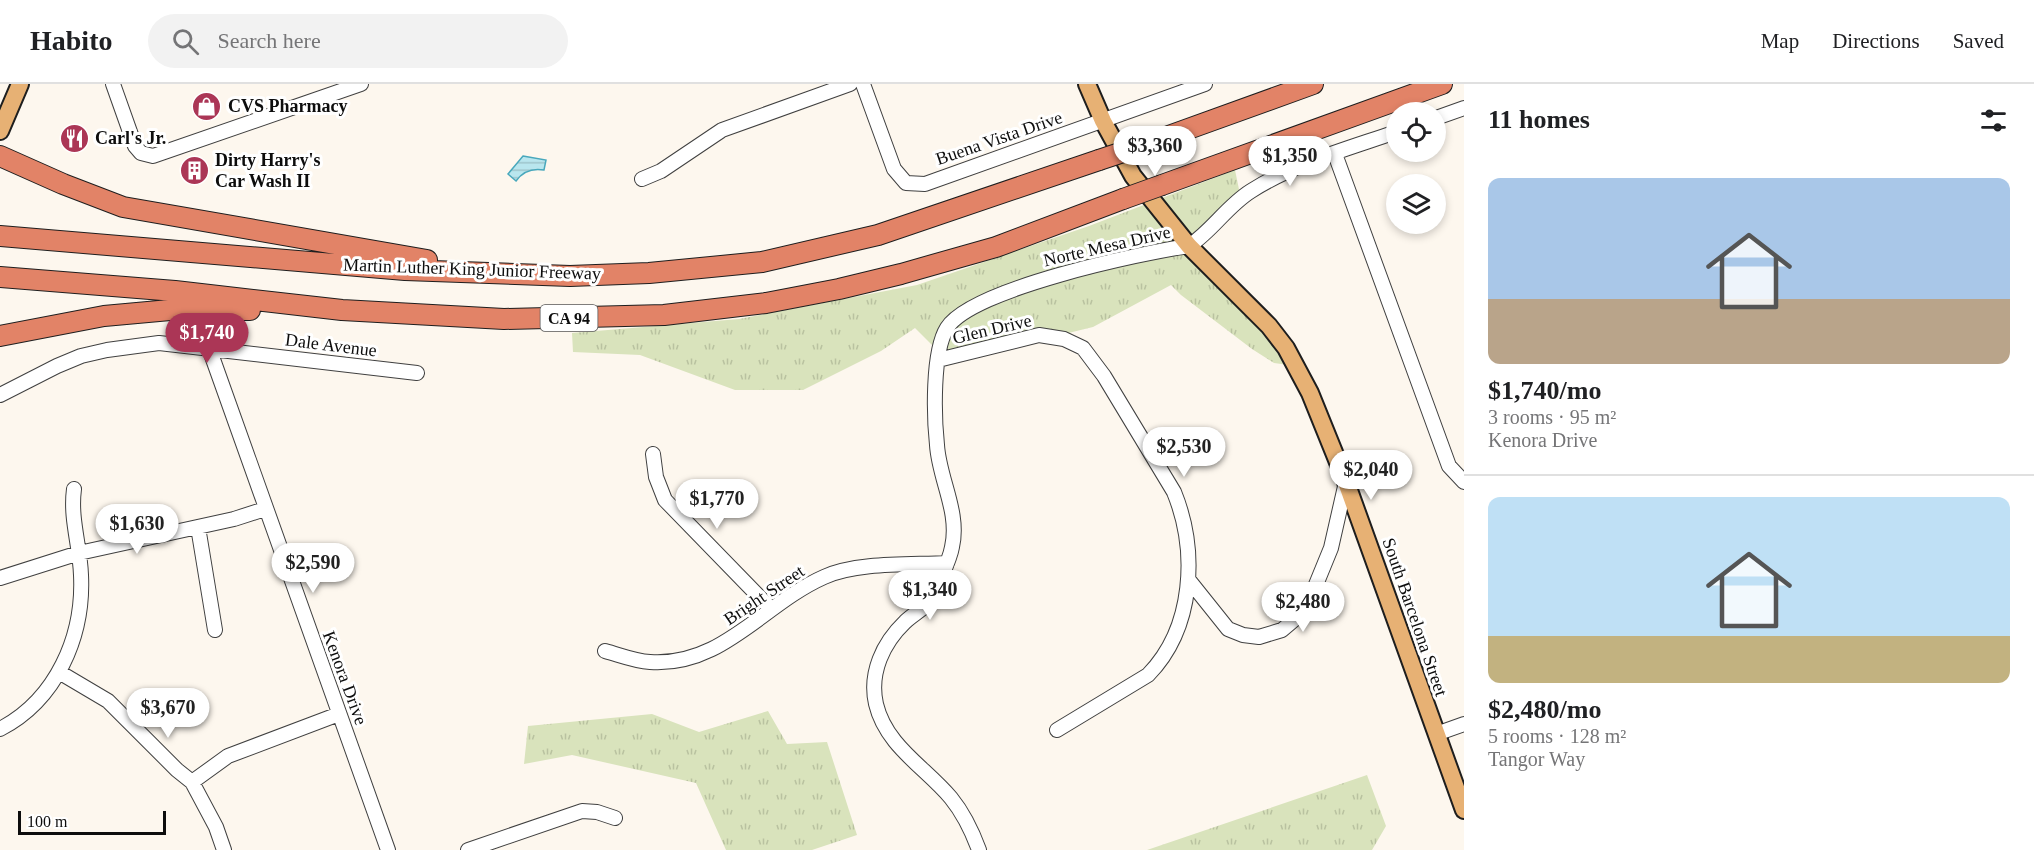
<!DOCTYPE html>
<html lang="en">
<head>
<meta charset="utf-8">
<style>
	:root { --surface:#fff; --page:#f2f2f2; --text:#202124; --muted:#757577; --line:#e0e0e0; --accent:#ab3656 }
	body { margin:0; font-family:"Times New Roman",serif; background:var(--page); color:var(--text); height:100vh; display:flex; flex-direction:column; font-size:22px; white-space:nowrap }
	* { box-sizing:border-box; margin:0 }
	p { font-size:20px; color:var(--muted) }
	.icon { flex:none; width:33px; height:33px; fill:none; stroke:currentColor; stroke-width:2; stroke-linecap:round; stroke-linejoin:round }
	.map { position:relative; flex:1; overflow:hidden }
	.side { display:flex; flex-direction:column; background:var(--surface); width:570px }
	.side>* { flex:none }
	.fabs { position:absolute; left:1386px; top:18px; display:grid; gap:12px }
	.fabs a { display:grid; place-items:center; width:60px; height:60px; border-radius:50%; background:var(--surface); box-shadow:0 3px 9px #0003; font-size:30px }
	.scale { position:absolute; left:18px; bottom:15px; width:148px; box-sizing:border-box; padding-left:6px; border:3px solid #0d0d0d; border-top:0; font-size:16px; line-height:21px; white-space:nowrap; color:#0d0d0d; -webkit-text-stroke:4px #fff; paint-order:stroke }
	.price { position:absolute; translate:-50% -51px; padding:0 14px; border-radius:21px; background:#fff; color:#222; font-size:20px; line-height:39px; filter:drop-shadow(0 2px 3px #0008) }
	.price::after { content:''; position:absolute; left:50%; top:36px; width:18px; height:14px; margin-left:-9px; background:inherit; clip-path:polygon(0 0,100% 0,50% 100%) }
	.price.active { background:var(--accent); color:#fff }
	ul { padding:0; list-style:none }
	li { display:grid; align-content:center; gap:12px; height:318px; padding:0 24px }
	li+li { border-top:2px solid var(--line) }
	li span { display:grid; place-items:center; height:186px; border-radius:12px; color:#555 }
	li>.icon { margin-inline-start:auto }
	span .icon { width:108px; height:108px; fill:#fffc; stroke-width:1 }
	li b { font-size:26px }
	h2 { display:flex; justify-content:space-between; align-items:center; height:72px; padding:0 24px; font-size:26px }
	header { display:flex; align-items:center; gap:36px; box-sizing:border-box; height:84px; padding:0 30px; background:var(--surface); border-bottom:2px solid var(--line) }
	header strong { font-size:28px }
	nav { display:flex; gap:33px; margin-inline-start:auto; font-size:21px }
	.search { width:420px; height:54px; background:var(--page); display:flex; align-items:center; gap:15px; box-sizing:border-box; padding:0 21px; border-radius:33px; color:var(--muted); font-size:22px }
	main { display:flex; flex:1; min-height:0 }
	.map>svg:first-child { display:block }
	.grass { fill:url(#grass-tufts) }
	.water { fill:url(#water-rules); stroke:#49a8bc; stroke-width:1.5 }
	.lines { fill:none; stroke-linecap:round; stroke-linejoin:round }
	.minor-casing { stroke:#404040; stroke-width:16 }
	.major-casing { stroke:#1e1e1e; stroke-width:20 }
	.highway-casing { stroke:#1e1e1e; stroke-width:22 }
	.minor { stroke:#fff; stroke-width:14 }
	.major { stroke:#e7b174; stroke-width:16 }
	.highway { stroke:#e28367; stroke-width:20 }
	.highway-bridge-casing { stroke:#1e1e1e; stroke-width:22; stroke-linecap:butt }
	.highway-bridge { stroke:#e28367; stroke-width:20 }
	.labels { text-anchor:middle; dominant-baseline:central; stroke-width:6; stroke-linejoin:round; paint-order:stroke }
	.shield { fill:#fff; stroke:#565656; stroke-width:1.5 }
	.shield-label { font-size:16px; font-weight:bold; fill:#0d0d0d }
	.poi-label { font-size:18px; font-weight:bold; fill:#0d0d0d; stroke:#fff; text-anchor:start }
	.street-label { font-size:18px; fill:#0d0d0d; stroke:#fff }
</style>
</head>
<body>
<header>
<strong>Habito</strong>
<div class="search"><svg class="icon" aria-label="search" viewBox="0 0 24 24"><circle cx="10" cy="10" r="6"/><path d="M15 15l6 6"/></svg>Search here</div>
<nav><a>Map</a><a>Directions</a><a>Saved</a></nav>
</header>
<main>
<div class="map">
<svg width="1464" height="766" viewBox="0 0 1464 766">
	<defs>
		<pattern id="grass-tufts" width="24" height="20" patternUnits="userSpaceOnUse" patternTransform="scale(1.5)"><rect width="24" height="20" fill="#d9e3bc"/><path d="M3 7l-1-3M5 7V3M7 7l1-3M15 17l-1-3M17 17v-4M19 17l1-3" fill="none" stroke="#b9c2a0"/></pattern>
		<pattern id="water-rules" width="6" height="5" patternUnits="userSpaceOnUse" patternTransform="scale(1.5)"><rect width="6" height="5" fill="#b9e6ee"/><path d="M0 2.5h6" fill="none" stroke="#9ec4cb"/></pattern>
	</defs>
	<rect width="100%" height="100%" fill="#fdf7ee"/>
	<path class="grass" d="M1235 86 1241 115 1189 162 1296 282 1274 279 1252 265 1181 211 1171 201 1093 243 949 278 915 244 881 267 803 306H735L640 271 573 268 572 249 739 235 917 201 1089 142Z
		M768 627 787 660 827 658 857 751 812 766H726L696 699 572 671 524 680 528 642 652 630 699 648Z
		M1367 691 1386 742 1372 766H1147Z"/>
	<path class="water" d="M523 72 546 76 544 86C532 84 523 87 516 97L508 90Z"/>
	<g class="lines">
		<defs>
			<path id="minor" d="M113 0 135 62 141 69 153 72 361 0
				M863 0 894 85 906 99 925 100 1205 0
				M1436 34 1464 24
				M1335 70 1449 382 1464 398
				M642 95 661 87 722 46 850 0
				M209 264 388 766
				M938 276 1039 251 1064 255 1083 264 1104 292 1174 408C1198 467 1194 544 1148 591L1057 646
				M0 311 57 282 81 272 107 266 159 259 417 289
				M653 370 656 393 665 416 771 525
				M198 443 215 546
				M0 494 79 469 234 435 265 425
				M1188 495 1228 545 1243 551 1259 553 1282 546 1295 535 1301 523 1313 508 1331 464 1346 398
				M605 567C620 571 634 577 650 578 722 583 763 520 824 493 857 478 910 481 947 479
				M59 588 108 617 177 686 192 698 216 743 224 766
				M0 645C56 616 84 553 81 491 80 461 70 435 74 405
				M1436 650 1464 640
				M192 698 228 672 339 630
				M468 766 582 727 597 728 615 734
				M979 766C972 747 964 730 951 714 925 683 886 662 876 620 869 589 883 559 905 538 911 532 920 527 926 521 934 512 950 475 952 463 960 428 939 395 937 361 934 333 932 268 947 244 971 205 1141 169 1189 162 1212 147 1227 122 1251 107 1295 79 1347 65 1396 48"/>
			<path id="major" d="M1087 0 1103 37 1133 92 1189 162 1269 242 1286 264 1310 309 1346 398 1464 726
				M0 47 20 0"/>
			<path id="highway" d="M1141 62 1313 0
				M0 72 63 100 123 123 427 176
				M1162 101 1442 0
				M0 152 405 186 570 192 649 189 762 178 878 151 1099 76
				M0 193 175 207 342 226 504 235 664 231 766 219 839 205 901 190 996 163 1123 115
				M0 252 104 232 170 226H250"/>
		</defs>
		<use href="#minor" class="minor-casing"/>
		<use href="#major" class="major-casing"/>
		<use href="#highway" class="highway-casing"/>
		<use href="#minor" class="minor"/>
		<use href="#major" class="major"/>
		<use href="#highway" class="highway"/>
		<defs>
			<path id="highway-bridge" d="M1099 76 1141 62
				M1123 115 1162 101"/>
		</defs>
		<use href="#highway-bridge" class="highway-bridge-casing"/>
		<use href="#highway-bridge" class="highway-bridge"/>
	</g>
	<defs>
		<symbol id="shop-disc" viewBox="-11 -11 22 22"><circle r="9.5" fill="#ab3656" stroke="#fff"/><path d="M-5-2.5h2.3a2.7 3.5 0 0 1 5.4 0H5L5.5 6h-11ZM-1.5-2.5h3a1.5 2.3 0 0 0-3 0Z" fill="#fff"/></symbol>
		<symbol id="restaurant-disc" viewBox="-11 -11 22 22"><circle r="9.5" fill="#ab3656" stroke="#fff"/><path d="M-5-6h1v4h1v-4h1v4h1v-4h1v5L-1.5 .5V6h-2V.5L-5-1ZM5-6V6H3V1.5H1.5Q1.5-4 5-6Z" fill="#fff"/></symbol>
		<symbol id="building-disc" viewBox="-11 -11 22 22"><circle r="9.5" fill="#ab3656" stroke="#fff"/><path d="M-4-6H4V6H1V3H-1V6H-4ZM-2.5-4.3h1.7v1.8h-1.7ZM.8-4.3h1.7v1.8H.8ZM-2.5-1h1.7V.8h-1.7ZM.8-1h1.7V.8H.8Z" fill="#fff"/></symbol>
	</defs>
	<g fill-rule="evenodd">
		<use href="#shop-disc" x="190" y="6" width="33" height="33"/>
		<use href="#restaurant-disc" x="58" y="38" width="33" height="33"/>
		<use href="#building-disc" x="178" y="70" width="33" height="33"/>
	</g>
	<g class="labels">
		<rect class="shield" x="540.5" y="221" width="57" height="26" rx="4.5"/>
		<g class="shield-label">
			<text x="569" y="234">CA 94</text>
		</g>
		<g class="poi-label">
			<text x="228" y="22">CVS Pharmacy</text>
			<text x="95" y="54">Carl's Jr.</text>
			<text x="215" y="76">Dirty Harry's<tspan x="215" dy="21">Car Wash II</tspan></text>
		</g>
		<g class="street-label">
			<text transform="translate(999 54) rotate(-19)">Buena Vista Drive</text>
			<text transform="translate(1107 162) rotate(-13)">Norte Mesa Drive</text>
			<text transform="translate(472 185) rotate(2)">Martin Luther King Junior Freeway</text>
			<text transform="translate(992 245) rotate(-13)">Glen Drive</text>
			<text transform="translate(331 261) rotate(7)">Dale Avenue</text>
			<text transform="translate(764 511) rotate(-34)">Bright Street</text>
			<text transform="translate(1415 533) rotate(71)">South Barcelona Street</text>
			<text transform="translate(345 594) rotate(70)">Kenora Drive</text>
		</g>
	</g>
</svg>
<div class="fabs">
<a><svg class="icon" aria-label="locate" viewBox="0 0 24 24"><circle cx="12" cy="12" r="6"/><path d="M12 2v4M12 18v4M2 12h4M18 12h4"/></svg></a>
<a><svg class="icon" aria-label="layers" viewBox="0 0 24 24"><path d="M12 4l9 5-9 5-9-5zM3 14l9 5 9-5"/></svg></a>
</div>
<div class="scale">100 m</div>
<b class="price" style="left:1155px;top:93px">$3,360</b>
<b class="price" style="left:1290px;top:103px">$1,350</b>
<b class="price active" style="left:207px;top:280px">$1,740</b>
<b class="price" style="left:1184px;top:394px">$2,530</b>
<b class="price" style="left:1371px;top:417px">$2,040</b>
<b class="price" style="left:717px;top:446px">$1,770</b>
<b class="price" style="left:137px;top:471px">$1,630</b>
<b class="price" style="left:313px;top:510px">$2,590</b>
<b class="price" style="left:930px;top:537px">$1,340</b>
<b class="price" style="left:1303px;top:549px">$2,480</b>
<b class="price" style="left:168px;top:655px">$3,670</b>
</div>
<section class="side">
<h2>11 homes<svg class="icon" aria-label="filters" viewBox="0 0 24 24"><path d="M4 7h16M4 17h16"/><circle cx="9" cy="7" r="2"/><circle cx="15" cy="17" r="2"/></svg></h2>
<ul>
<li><span style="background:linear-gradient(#a9c7e8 65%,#b9a48a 0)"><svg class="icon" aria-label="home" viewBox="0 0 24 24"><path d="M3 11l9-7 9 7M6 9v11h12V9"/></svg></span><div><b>$1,740/mo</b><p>3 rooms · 95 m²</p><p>Kenora Drive</p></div></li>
<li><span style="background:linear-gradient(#bfe0f5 75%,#c2b280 0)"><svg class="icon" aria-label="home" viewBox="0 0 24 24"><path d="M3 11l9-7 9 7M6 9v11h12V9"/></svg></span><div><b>$2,480/mo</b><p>5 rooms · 128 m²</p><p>Tangor Way</p></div></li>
</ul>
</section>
</main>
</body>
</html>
